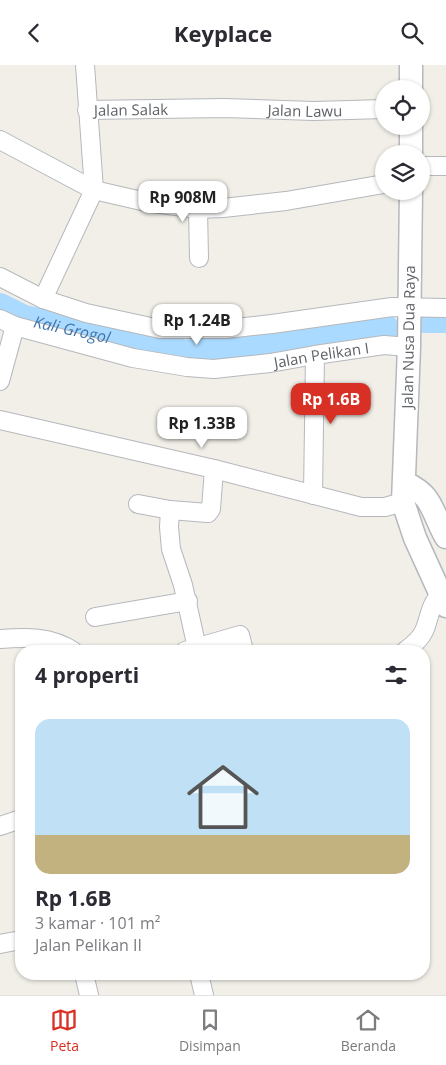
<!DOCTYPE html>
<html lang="id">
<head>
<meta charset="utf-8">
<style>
	:root { --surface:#fff; --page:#f7f7f7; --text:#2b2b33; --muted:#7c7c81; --line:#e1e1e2; --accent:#d93025 }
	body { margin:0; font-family:"Open Sans",sans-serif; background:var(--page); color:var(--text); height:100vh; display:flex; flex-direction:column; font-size:19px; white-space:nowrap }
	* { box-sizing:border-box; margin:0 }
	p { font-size:16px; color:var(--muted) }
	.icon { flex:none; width:28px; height:28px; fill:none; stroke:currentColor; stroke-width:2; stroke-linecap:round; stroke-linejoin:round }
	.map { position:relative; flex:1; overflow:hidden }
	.drawer { position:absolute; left:15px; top:580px; width:415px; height:335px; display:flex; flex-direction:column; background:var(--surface); border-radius:20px; box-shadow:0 1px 4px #0004 }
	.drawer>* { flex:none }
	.tools { position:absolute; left:375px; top:15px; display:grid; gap:10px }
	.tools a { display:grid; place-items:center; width:55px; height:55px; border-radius:50%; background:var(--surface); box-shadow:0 1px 4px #0004; font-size:25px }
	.price { position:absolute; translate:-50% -42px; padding:0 11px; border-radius:10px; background:#fff; color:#222; font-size:16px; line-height:32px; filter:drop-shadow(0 1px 2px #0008) }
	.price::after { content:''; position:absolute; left:50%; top:30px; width:15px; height:11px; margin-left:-8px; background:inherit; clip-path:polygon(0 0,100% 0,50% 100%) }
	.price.active { background:var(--accent); color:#fff }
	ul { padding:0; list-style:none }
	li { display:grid; align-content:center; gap:10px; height:265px; padding:0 20px }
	li span { display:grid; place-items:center; height:155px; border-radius:15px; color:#555 }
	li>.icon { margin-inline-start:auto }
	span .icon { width:90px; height:90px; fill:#fffc; stroke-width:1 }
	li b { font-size:21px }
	h2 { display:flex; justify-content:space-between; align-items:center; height:60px; padding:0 20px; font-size:21px }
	header { display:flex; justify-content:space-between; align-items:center; height:65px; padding:0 20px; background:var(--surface); font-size:22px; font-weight:700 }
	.tab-bar { display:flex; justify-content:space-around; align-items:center; height:70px; border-top:1px solid var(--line); background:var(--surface); font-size:14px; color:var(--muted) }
	.tab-bar a { display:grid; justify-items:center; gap:2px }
	.tab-bar .active { color:var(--accent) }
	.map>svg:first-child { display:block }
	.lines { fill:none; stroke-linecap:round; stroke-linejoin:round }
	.river { stroke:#aadaff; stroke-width:28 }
	.minor-casing { stroke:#b5b8bc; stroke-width:20 }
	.tertiary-casing { stroke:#b5b8bc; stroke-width:25 }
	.minor { stroke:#fff; stroke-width:18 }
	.tertiary { stroke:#fff; stroke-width:22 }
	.labels { text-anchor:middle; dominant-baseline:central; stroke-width:4; stroke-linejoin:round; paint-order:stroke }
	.street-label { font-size:15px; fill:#5f6368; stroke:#fff }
	.water-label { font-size:16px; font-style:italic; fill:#4174aa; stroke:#fff }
</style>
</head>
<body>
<header><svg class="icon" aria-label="back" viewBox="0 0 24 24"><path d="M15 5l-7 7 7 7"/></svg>Keyplace<svg class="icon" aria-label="search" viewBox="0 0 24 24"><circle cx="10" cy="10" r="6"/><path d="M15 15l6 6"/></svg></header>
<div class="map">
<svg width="446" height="930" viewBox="0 0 446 930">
	<rect width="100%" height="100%" fill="#f1efe8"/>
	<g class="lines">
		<g class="river">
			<path id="s1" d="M0 242 24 254 185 289 385 263"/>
			<path d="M425 254H446"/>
		</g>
		<defs>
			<g id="minor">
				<path id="s2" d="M87 45 224 43 314 46 384 44"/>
				<path d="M0 75 94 125 146 137 198 144 223 143 286 136 384 119"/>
				<path d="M421 101H446"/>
				<path d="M198 144 199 193"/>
				<path d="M0 212 43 234 86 248 160 264H226L272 259 392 242 446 243"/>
				<path d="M43 234 94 125 85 0"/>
				<path id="s3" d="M0 254 15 261 133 293 187 302 214 304 270 298 315 290 384 280 409 282"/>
				<path d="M0 316 15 261"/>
				<path d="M0 355 214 404 361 442H385L403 437"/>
				<path d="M313 430 315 290"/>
				<path d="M138 439 170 445 208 448 211 444 214 404"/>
				<path d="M170 445 169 462 171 484 183 520 197 583"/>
				<path d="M95 552 188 536"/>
				<path d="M0 574C25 572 51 571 73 586"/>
				<path d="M185 586 240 570 244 586"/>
				<path d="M405 586C412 581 420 575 424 566 431 551 429 535 446 527"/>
				<path d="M0 761 21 754"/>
				<path d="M0 879 21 875"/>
				<path d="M84 909 89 930"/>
				<path d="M199 909 204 930"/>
			</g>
			<path id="tertiary" d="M411 0V24
				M411 89V61
				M411 126 409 282 403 437 415 473 446 541
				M404 417C412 421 421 426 426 433 434 443 439 461 446 472"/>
		</defs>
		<use href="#minor" class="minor-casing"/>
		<use href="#tertiary" class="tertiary-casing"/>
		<use href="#minor" class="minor"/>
		<use href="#tertiary" class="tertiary"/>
	</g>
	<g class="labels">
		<g class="street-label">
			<text stroke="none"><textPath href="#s2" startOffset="44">Jalan Salak</textPath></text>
			<text stroke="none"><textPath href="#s2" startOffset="218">Jalan Lawu</textPath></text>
			<text transform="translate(408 272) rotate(-89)">Jalan Nusa Dua Raya</text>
			<text stroke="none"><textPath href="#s3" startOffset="329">Jalan Pelikan I</textPath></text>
		</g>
		<g class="water-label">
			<text stroke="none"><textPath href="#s1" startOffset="76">Kali Grogol</textPath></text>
		</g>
	</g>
</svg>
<div class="tools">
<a><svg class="icon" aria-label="locate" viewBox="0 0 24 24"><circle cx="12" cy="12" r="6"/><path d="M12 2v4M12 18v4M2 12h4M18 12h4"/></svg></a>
<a><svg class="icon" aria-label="layers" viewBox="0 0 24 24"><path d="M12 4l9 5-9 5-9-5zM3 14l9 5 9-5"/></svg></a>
</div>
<b class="price" style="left:183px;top:158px">Rp 908M</b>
<b class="price" style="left:197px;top:281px">Rp 1.24B</b>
<b class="price active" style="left:331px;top:360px">Rp 1.6B</b>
<b class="price" style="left:202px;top:384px">Rp 1.33B</b>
<section class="drawer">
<h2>4 properti<svg class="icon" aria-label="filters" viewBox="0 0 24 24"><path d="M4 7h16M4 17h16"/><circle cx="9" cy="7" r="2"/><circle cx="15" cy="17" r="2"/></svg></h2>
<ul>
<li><span style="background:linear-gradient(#bfe0f5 75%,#c2b280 0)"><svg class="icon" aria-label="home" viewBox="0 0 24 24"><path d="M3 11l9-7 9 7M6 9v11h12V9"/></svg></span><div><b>Rp 1.6B</b><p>3 kamar · 101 m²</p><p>Jalan Pelikan II</p></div></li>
</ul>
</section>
</div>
<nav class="tab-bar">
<a class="active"><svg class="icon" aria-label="map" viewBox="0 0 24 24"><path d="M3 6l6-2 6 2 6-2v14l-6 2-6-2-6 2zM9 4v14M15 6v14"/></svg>Peta</a>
<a><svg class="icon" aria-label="saved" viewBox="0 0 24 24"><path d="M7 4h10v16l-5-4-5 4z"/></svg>Disimpan</a>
<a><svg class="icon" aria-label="home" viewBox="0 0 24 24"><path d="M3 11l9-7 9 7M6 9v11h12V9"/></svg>Beranda</a>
</nav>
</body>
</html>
